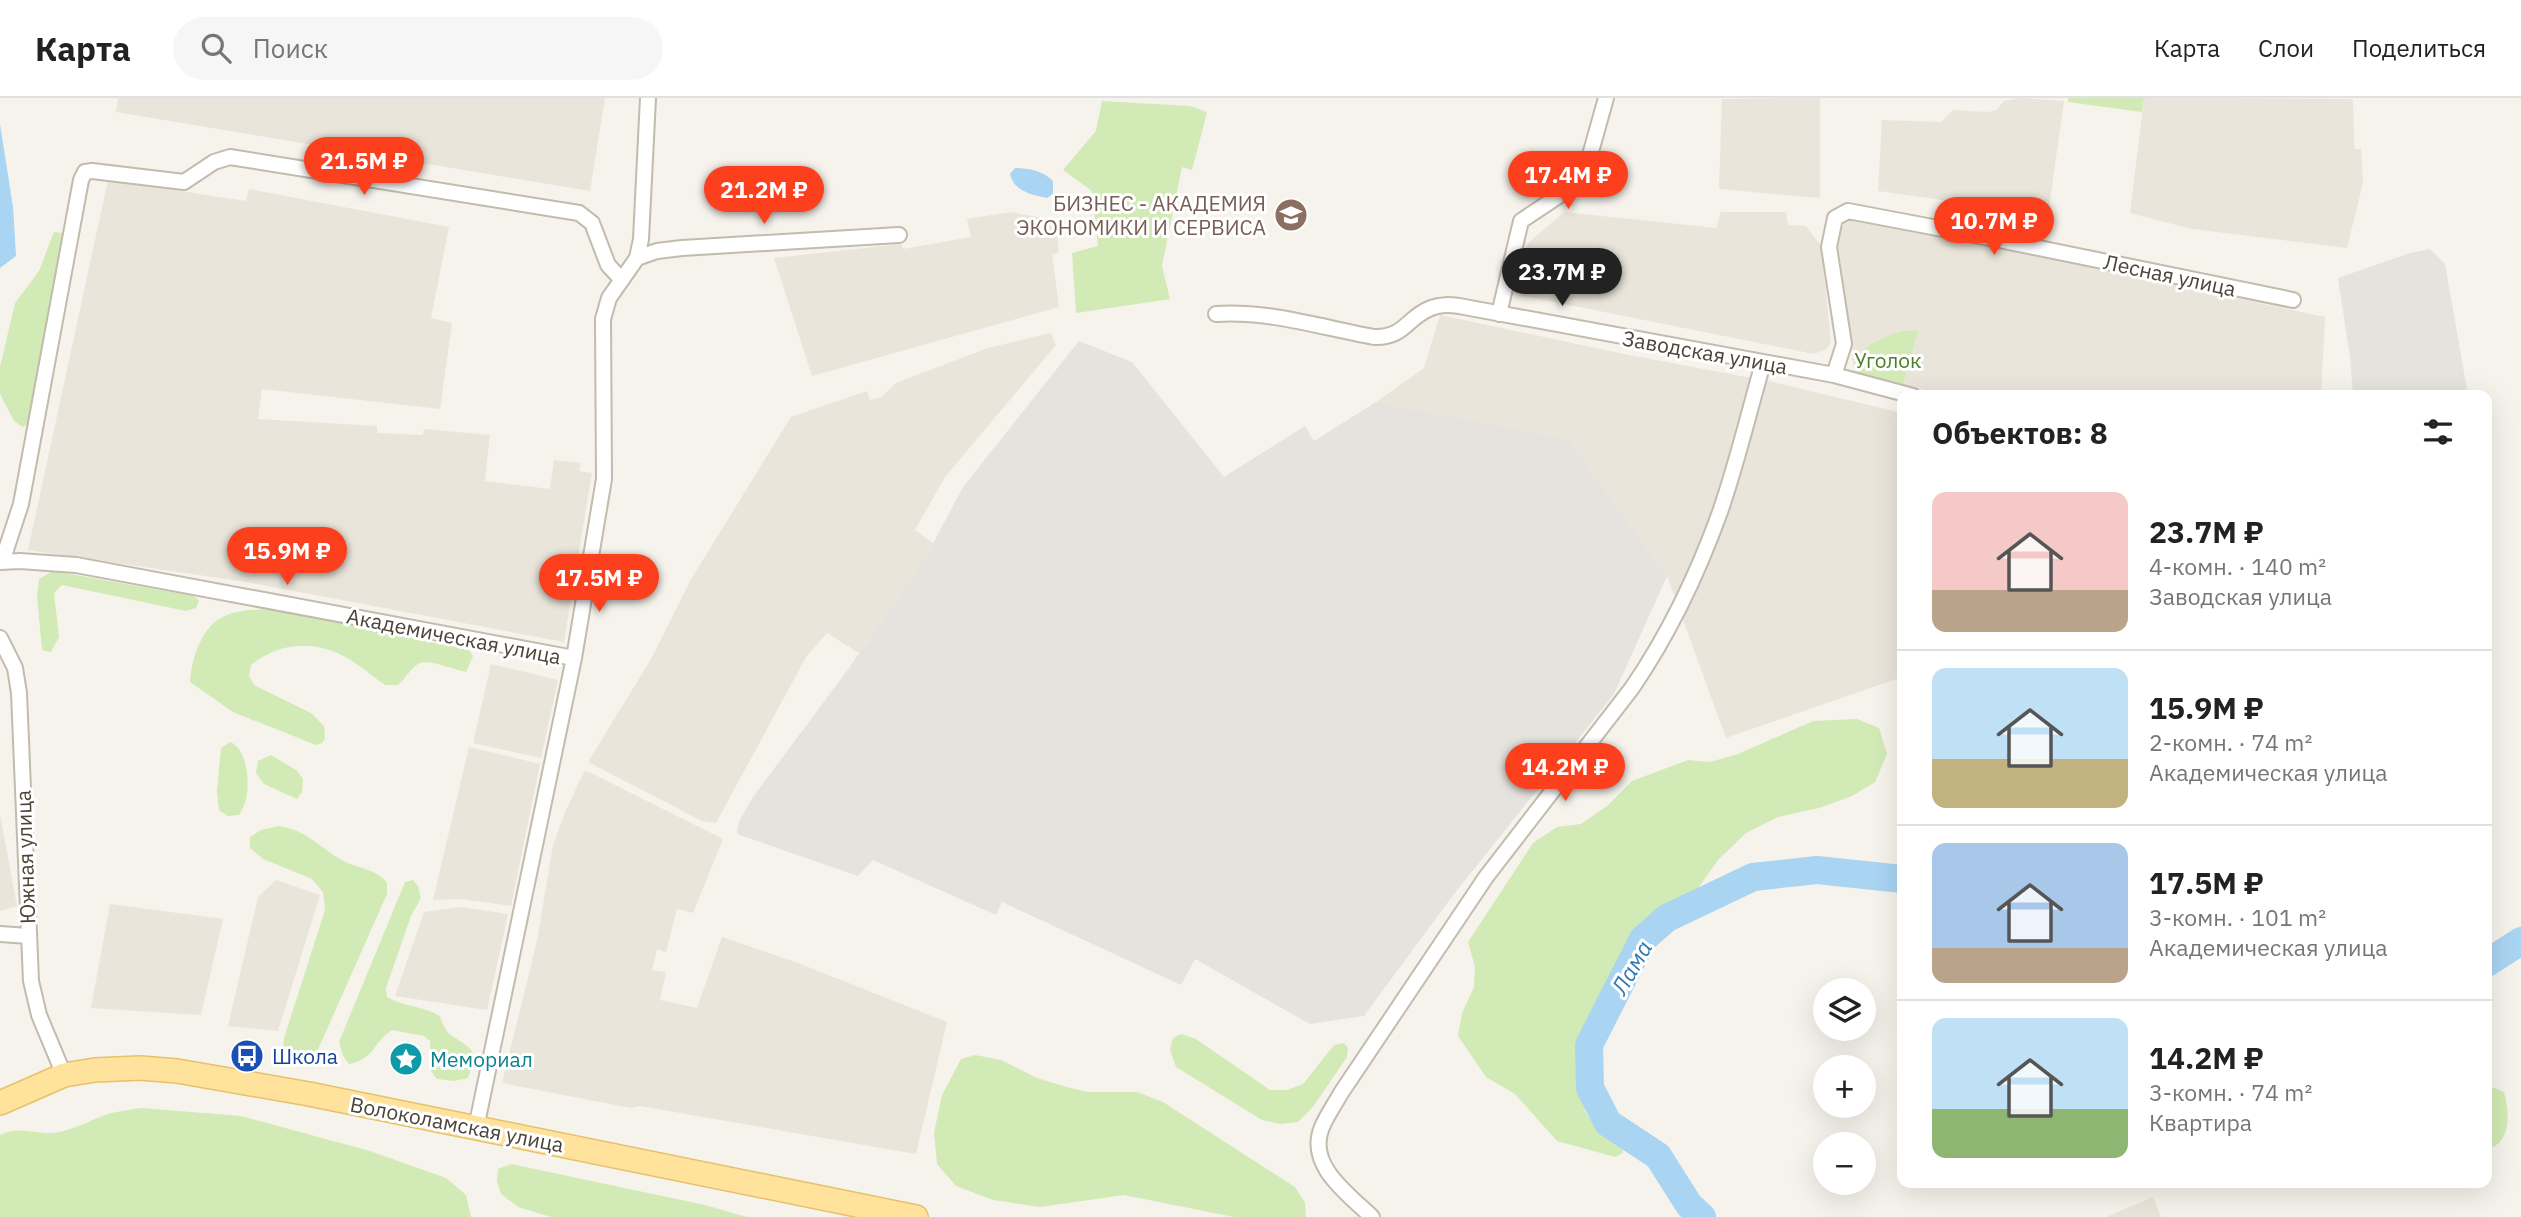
<!DOCTYPE html>
<html lang="ru">
<head>
<meta charset="utf-8">
<style>
	:root { --surface:#fff; --page:#f6f6f6; --text:#222; --muted:#767676; --line:#e0e0e0; --accent:#fc3f1d }
	body { margin:0; font-family:"IBM Plex Sans",sans-serif; background:var(--page); color:var(--text); height:100vh; display:flex; flex-direction:column; font-size:26px; white-space:nowrap }
	* { box-sizing:border-box; margin:0 }
	p { font-size:23px; color:var(--muted) }
	.icon { flex:none; width:38px; height:38px; fill:none; stroke:currentColor; stroke-width:2; stroke-linecap:round; stroke-linejoin:round }
	.map { position:relative; flex:1; overflow:hidden }
	.drawer { position:absolute; left:1897px; top:292px; width:595px; height:798px; display:flex; flex-direction:column; background:var(--surface); border-radius:14px; box-shadow:0 7px 28px #0002 }
	.drawer>* { flex:none }
	.fabs { position:absolute; left:1813px; top:880px; display:grid; gap:14px }
	.fabs a { display:grid; place-items:center; width:63px; height:63px; border-radius:50%; background:var(--surface); box-shadow:0 7px 28px #0002; font-size:35px }
	.price { position:absolute; translate:-50% -60px; padding:0 16px; border-radius:24px; background:var(--accent); color:#fff; font-size:23px; line-height:46px; filter:drop-shadow(0 2px 4px #0008) }
	.price::after { content:''; position:absolute; left:50%; top:42px; width:21px; height:16px; margin-left:-10px; background:inherit; clip-path:polygon(0 0,100% 0,50% 100%) }
	.price.current { background:#222; color:#fff }
	ul { padding:0; list-style:none }
	li { display:flex; align-items:center; gap:21px; height:175px; padding:0 35px }
	li+li { border-top:2px solid var(--line) }
	li span { display:grid; place-items:center; flex:none; width:196px; height:140px; border-radius:14px; color:#555 }
	li>.icon { margin-inline-start:auto }
	span .icon { width:84px; height:84px; fill:#fffc; stroke-width:1 }
	li b { font-size:30px }
	h2 { display:flex; justify-content:space-between; align-items:center; height:84px; padding:0 35px; font-size:30px }
	header { display:flex; align-items:center; gap:42px; box-sizing:border-box; height:98px; padding:0 35px; background:var(--surface); border-bottom:2px solid var(--line) }
	header strong { font-size:33px }
	nav { display:flex; gap:38px; margin-inline-start:auto; font-size:24px }
	.search { width:490px; height:63px; background:var(--page); display:flex; align-items:center; gap:18px; box-sizing:border-box; padding:0 24px; border-radius:38px; color:var(--muted); font-size:26px }
	.map>svg:first-child { display:block }
	.residential { fill:#eae5da }
	.industrial { fill:#e6e2dd }
	.green { fill:#d2eab5 }
	.water { fill:#a9d4f2 }
	.lines { fill:none; stroke-linecap:round; stroke-linejoin:round }
	.river { stroke:#a9d4f2; stroke-width:28 }
	.minor-casing { stroke:#c2bbae; stroke-width:18 }
	.primary-casing { stroke:#e6c16a; stroke-width:26 }
	.minor { stroke:#fff; stroke-width:14 }
	.primary { stroke:#ffe39c; stroke-width:23 }
	.labels { text-anchor:middle; dominant-baseline:central; stroke-width:6; stroke-linejoin:round; paint-order:stroke }
	.education-label { font-size:21px; fill:#785e54; stroke:#fff; text-anchor:end }
	.street-label { font-size:21px; fill:#4b4439; stroke:#fff }
	.park-label { font-size:21px; fill:#4a7f2a; stroke:#fff }
	.transit-label { font-size:21px; fill:#164399; stroke:#fff; text-anchor:start }
	.culture-label { font-size:21px; fill:#0d838f; stroke:#fff; text-anchor:start }
	.water-label { font-size:23px; font-style:italic; fill:#2e7ab2; stroke:#fff }
</style>
</head>
<body>
<header>
<strong>Карта</strong>
<div class="search"><svg class="icon" aria-label="search" viewBox="0 0 24 24"><circle cx="10" cy="10" r="6"/><path d="M15 15l6 6"/></svg>Поиск</div>
<nav><a>Карта</a><a>Слои</a><a>Поделиться</a></nav>
</header>
<div class="map">
<svg width="2521" height="1119" viewBox="0 0 2521 1119">
	<rect width="100%" height="100%" fill="#f6f3ec"/>
	<path class="residential" d="M118 0H605L590 93 116 14Z
		M1820 0V100L1719 91 1722 1Z
		M2020 0 2064 3 2048 117 1878 93 1882 22 1941 24 1953 12 1988 14 1996 12 2004 3Z
		M2144 0 2353 1 2354 42 2355 51H2361L2363 85 2347 150 2192 131 2130 115Z
		M108 82 246 103 249 91 449 129 431 220 452 225 440 311 262 291 258 321 377 328V335L423 337 424 331 490 337 485 383 550 391 554 362 581 365 579 373 592 375 564 544 246 484 28 452Z
		M1011 114 1056 122 1059 154 1052 157 1059 209 812 278 774 160 901 146 903 151 971 139 967 121Z
		M1564 114 1716 130 1721 114H1786L1788 127 1806 128 1821 148 1831 243 1827 251 1814 256 1514 196 1527 146Z
		M1850 118 2325 219 2321 297 1953 298 1855 277 1835 150 1840 122Z
		M1440 217 1629 257 1773 284 1902 315V579L1726 640 1667 478 1568 341 1376 304 1424 270Z
		M1051 235 1056 247 945 379 915 432 933 445 928 455 859 555 827 535 806 559 716 725 702 723 588 664 651 561 690 483 791 319 867 293 870 302 881 299 896 285 988 250Z
		M491 566 558 582 541 660 473 645Z
		M469 649 540 666 511 808 461 801 433 802Z
		M585 672 723 741 693 815 677 811 666 854 657 851 652 872 666 874 660 902 697 910 722 839 798 865 947 924 916 1056 640 1008 631 1010 502 985 537 843 553 747 565 714Z
		M0 716 17 808 0 813Z
		M276 782 320 797 278 933 228 928 258 799Z
		M110 806 223 821 201 917 91 910Z
		M461 809 508 816 487 912 395 898 424 814Z
		M2153 1099 2161 1119H2106Z"/>
	<path class="industrial" d="M2430 151 2445 166 2468 297H2353L2350 259 2338 180 2410 155Z
		M1079 243 1132 264 1224 379 1305 328 1314 343 1376 304 1568 341 1667 478 1614 596 1454 796 1364 918 1310 926 1195 861 1181 887 1002 804 996 817 873 762 858 778 737 736 739 723 753 699 849 570 928 455 963 389Z"/>
	<path class="green" d="M2068 0H2144L2142 14 2068 4Z
		M1102 3 1190 8 1207 14 1192 72 1182 69 1162 168 1170 201 1076 215 1072 155 1098 148 1092 93 1063 72 1096 33Z
		M54 134 62 135 64 144 28 326 23 329 14 323 0 296V269L15 205 39 173Z
		M1902 233H1918L1903 286 1855 277C1851 249 1881 241 1902 233Z
		M53 473 194 498 199 503 196 510 186 513 62 487 54 495 59 539 51 554 42 552 37 498 39 481Z
		M272 511 469 552 473 558 466 574C454 572 428 560 418 566 411 570 405 581 398 587H385C376 581 367 573 358 567 323 542 284 541 251 567L249 578 254 587 311 615 324 628 325 640 322 645 316 647 233 614 190 584C191 564 200 533 219 521 234 511 255 512 272 511Z
		M1857 621 1879 630 1887 656 1875 684 1852 698 1819 710 1778 719 1746 735 1718 762 1694 796 1654 815 1633 840 1605 888 1584 937 1576 974 1585 1013 1599 1034 1623 1046V1055L1615 1059 1557 1043 1515 996 1486 979 1458 938 1462 915 1474 889 1475 869 1468 844 1533 745 1557 729 1581 726 1607 708 1632 683 1688 662 1710 664 1738 656 1813 623Z
		M230 644C247 650 250 684 246 701 245 706 242 712 239 717L228 718 219 712 217 694 221 650Z
		M271 657 296 672 303 681 302 694 297 701 264 686 256 675 258 663Z
		M279 728C313 734 321 753 348 765 362 771 378 772 387 785V796L316 956 304 964 292 960 283 951 284 940 325 812 323 794 312 781 263 761 250 750V739L261 732Z
		M413 782 418 788 421 800 411 818 386 890 387 899C404 909 424 908 440 918 447 945 463 937 475 958L468 980 454 983 437 981 431 973 430 943 424 938 392 932C374 943 374 962 349 966L343 958 339 944 405 784Z
		M1181 936 1196 941 1270 992H1287L1303 986 1334 947 1344 945 1348 950 1347 959 1313 1009 1298 1024 1281 1026 1262 1022 1176 969 1170 952 1173 940Z
		M975 957 1001 962 1037 980 1070 990 1088 994H1137L1163 1004 1295 1089 1305 1105 1306 1119H1234L1124 1097 1040 1109 993 1102 956 1088 937 1066 934 1035 942 997 961 961Z
		M2487 987 2504 994C2509 1013 2513 1045 2487 1051Z
		M141 1010 241 1018 370 1053 446 1080 466 1097 471 1119H0V1037C15 1029 28 1034 44 1035 65 1037 88 1023 108 1016 119 1013 130 1012 141 1010Z
		M511 1066 705 1107 747 1119H551L518 1109 501 1096 497 1083 498 1071Z"/>
	<path class="water" d="M0 26 13 109 16 158 0 170Z
		M1015 70C1028 70 1044 73 1053 83V96L1047 100C1031 97 1014 93 1010 76Z"/>
	<g class="lines">
		<path class="river" d="M2487 865 2521 843
			M1702 1119 1689 1107 1658 1058 1608 1025 1590 990 1589 947 1643 841 1667 820 1753 779 1817 772 1902 781"/>
		<defs>
			<path id="minor" d="M637 160 657 153 682 150 899 137
				M1216 216C1267 212 1324 230 1374 239 1405 240 1407 219 1431 210 1441 206 1450 207 1459 208L1834 277 1913 298
				M1499 216 1521 123 1581 83 1585 75 1606 0
				M1834 277 1844 246 1829 149 1835 120 1848 113 1985 139 2293 202
				M0 464 20 463 76 467 574 560
				M2 464 21 406 81 82 85 74 92 73 184 84 214 64 230 59 579 115 592 125 608 167 622 182
				M0 540 15 570 19 595 31 883 39 917 64 977
				M0 836 28 838
				M476 1030 574 560 604 381 603 221 609 200 637 160 641 141 648 0
				M1372 1119C1348 1096 1306 1067 1322 1029 1327 1017 1335 1006 1341 995L1486 779 1632 590C1669 536 1698 475 1720 414 1737 365 1749 314 1763 265"/>
			<path id="primary" d="M0 1005 64 977 95 972 140 970 177 973 309 996 916 1119"/>
		</defs>
		<use href="#minor" class="minor-casing"/>
		<use href="#primary" class="primary-casing"/>
		<use href="#minor" class="minor"/>
		<use href="#primary" class="primary"/>
	</g>
	<defs>
		<symbol id="university-disc" viewBox="-11 -11 22 22"><circle r="9.5" fill="#8d6e63" stroke="#fff"/><path d="M0-5L7-2L0 1L-7-2ZM-4 1L0 2.5L4 1V4Q0 6-4 4Z" fill="#fff"/></symbol>
		<symbol id="bus-disc" viewBox="-11 -11 22 22"><circle r="9.5" fill="#1a4fb4" stroke="#fff"/><path d="M-5-6H5V4H4V6H2V4H-2V6H-4V4H-5ZM-3.5-4V0h7V-4ZM-3.5 1.2v1.5H-2V1.2ZM2 1.2v1.5H3.5V1.2Z" fill="#fff"/></symbol>
		<symbol id="sight-disc" viewBox="-11 -11 22 22"><circle r="9.5" fill="#0f9aa8" stroke="#fff"/><path d="M0-6L1.8-2.2L6-1.7L2.9 1.2L3.7 5.4L0 3.3L-3.7 5.4L-2.9 1.2L-6-1.7L-1.8-2.2Z" fill="#fff"/></symbol>
	</defs>
	<g fill-rule="evenodd">
		<use href="#university-disc" x="1272" y="98" width="38" height="38"/>
		<use href="#bus-disc" x="228" y="939" width="38" height="38"/>
		<use href="#sight-disc" x="387" y="942" width="38" height="38"/>
	</g>
	<g class="labels">
		<g class="education-label">
			<text x="1266" y="105">БИЗНЕС - АКАДЕМИЯ<tspan x="1266" dy="24">ЭКОНОМИКИ И СЕРВИСА</tspan></text>
		</g>
		<g class="street-label">
			<text transform="translate(2170 177) rotate(12)">Лесная улица</text>
			<text transform="translate(1705 254) rotate(10)">Заводская улица</text>
			<text transform="translate(454 538) rotate(11)">Академическая улица</text>
			<text transform="translate(25 759) rotate(-92)">Южная улица</text>
			<text transform="translate(457 1026) rotate(11)">Волоколамская улица</text>
		</g>
		<g class="park-label">
			<text x="1888" y="262">Уголок</text>
		</g>
		<g class="transit-label">
			<text x="272" y="958">Школа</text>
		</g>
		<g class="culture-label">
			<text x="430" y="961">Мемориал</text>
		</g>
		<g class="water-label">
			<text transform="translate(1631 869) rotate(-60)">Лама</text>
		</g>
	</g>
</svg>
<div class="fabs">
<a><svg class="icon" aria-label="layers" viewBox="0 0 24 24"><path d="M12 4l9 5-9 5-9-5zM3 14l9 5 9-5"/></svg></a>
<a>+</a>
<a>−</a>
</div>
<b class="price" style="left:364px;top:99px">21.5M ₽</b>
<b class="price" style="left:1568px;top:113px">17.4M ₽</b>
<b class="price" style="left:764px;top:128px">21.2M ₽</b>
<b class="price" style="left:1994px;top:159px">10.7M ₽</b>
<b class="price current" style="left:1562px;top:210px">23.7M ₽</b>
<b class="price" style="left:287px;top:489px">15.9M ₽</b>
<b class="price" style="left:599px;top:516px">17.5M ₽</b>
<b class="price" style="left:1565px;top:705px">14.2M ₽</b>
<section class="drawer">
<h2>Объектов: 8<svg class="icon" aria-label="filters" viewBox="0 0 24 24"><path d="M4 7h16M4 17h16"/><circle cx="9" cy="7" r="2"/><circle cx="15" cy="17" r="2"/></svg></h2>
<ul>
<li><span style="background:linear-gradient(#f6c9c9 70%,#b9a48a 0)"><svg class="icon" aria-label="home" viewBox="0 0 24 24"><path d="M3 11l9-7 9 7M6 9v11h12V9"/></svg></span><div><b>23.7M ₽</b><p>4-комн. · 140 m²</p><p>Заводская улица</p></div></li>
<li><span style="background:linear-gradient(#bfe0f5 65%,#c2b280 0)"><svg class="icon" aria-label="home" viewBox="0 0 24 24"><path d="M3 11l9-7 9 7M6 9v11h12V9"/></svg></span><div><b>15.9M ₽</b><p>2-комн. · 74 m²</p><p>Академическая улица</p></div></li>
<li><span style="background:linear-gradient(#a9c7e8 75%,#b9a48a 0)"><svg class="icon" aria-label="home" viewBox="0 0 24 24"><path d="M3 11l9-7 9 7M6 9v11h12V9"/></svg></span><div><b>17.5M ₽</b><p>3-комн. · 101 m²</p><p>Академическая улица</p></div></li>
<li><span style="background:linear-gradient(#bfe0f5 65%,#8fb573 0)"><svg class="icon" aria-label="home" viewBox="0 0 24 24"><path d="M3 11l9-7 9 7M6 9v11h12V9"/></svg></span><div><b>14.2M ₽</b><p>3-комн. · 74 m²</p><p>Квартира</p></div></li>
</ul>
</section>
</div>
</body>
</html>
